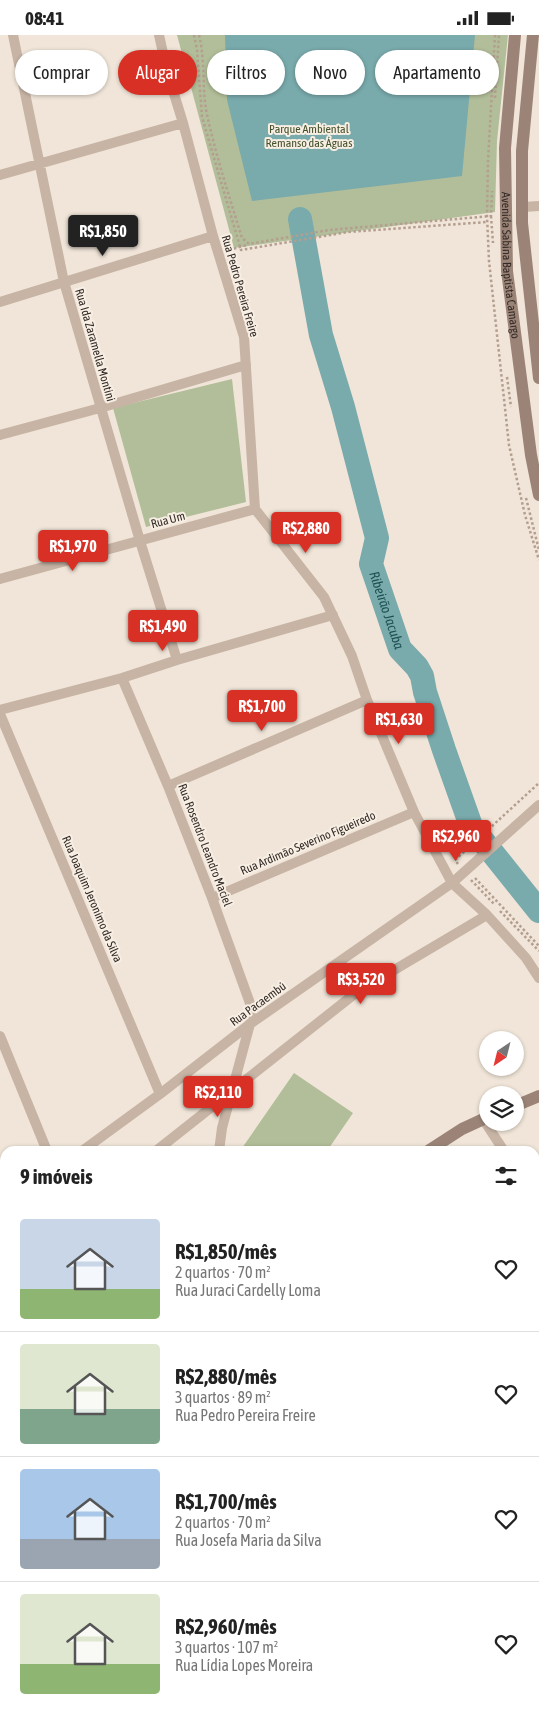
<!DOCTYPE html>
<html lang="pt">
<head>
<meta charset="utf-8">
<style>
	:root { --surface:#fff; --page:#f6f6f6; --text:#222; --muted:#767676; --line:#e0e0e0; --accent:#d93025 }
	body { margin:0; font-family:"Asap Condensed",sans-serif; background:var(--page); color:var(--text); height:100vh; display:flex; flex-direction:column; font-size:19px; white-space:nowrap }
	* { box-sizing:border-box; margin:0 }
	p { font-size:16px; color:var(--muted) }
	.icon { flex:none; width:28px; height:28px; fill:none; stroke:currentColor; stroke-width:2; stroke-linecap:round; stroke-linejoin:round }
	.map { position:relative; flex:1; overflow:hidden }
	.side { position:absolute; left:0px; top:1111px; width:540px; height:571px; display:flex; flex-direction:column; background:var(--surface); border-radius:15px 15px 0 0; box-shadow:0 1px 4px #0004 }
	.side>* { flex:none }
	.top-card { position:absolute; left:15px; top:15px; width:510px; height:45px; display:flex; gap:10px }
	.needle { width:32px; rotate:215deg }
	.buttons { position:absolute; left:479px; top:996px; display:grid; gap:10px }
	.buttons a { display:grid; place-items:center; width:45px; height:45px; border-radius:50%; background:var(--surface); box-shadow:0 1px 4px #0004; font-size:25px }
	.price { position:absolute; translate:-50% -42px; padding:0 11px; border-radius:5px; background:var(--accent); color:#fff; font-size:16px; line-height:32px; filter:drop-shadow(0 1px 2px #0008) }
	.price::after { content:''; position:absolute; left:50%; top:30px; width:15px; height:11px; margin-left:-8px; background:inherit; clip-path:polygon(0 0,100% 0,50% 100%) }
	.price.on { background:#222; color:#fff }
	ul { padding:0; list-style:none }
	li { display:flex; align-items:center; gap:15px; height:125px; padding:0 20px }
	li+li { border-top:1px solid var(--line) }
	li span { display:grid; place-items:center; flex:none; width:140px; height:100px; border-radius:5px; color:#555 }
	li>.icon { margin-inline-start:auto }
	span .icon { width:60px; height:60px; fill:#fffc; stroke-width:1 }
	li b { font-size:21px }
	h2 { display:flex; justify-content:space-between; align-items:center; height:60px; padding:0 20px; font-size:21px }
	.chip { padding:0 18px; border-radius:22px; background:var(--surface); box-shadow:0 1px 4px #0004; font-size:18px; line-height:45px }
	.chip.on { background:var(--accent); color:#fff }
	.status { display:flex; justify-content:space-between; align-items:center; height:35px; padding:0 25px; background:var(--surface); direction:ltr }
	.status svg { height:14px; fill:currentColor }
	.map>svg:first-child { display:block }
	.green { fill:#b2be99 }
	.water { fill:#79aaac }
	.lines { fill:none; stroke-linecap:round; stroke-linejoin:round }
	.river { stroke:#79aaac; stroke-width:24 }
	.path { stroke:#b39e8f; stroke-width:2.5; stroke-dasharray:2.5 2.5; stroke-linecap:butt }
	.minor { stroke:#c7b4a5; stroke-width:10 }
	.secondary { stroke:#9b8477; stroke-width:12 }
	.labels { text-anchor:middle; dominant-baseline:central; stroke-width:4; stroke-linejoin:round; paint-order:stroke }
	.park-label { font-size:12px; fill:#43502b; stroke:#f8efe4 }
	.street-label { font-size:12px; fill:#332a26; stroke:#f8efe4 }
	.water-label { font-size:14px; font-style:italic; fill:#1d5053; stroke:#f8efe4 }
</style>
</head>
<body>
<div class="status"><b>08:41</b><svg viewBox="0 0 49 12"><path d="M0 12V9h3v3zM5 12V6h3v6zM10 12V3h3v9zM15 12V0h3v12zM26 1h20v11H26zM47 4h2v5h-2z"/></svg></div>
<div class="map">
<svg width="539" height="1682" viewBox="0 0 539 1682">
	<rect width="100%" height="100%" fill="#f0e5d8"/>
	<path class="green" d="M177 0H508L497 106 495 177 234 213Z
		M232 344 246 467 146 492 113 373Z
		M294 1038 353 1078 327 1116H240Z"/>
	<path class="water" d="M225 0H475L462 141 252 166 227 65Z"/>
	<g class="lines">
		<path class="river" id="s1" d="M300 184 321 300 343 372 377 503 371 529 400 614 417 632 422 641 425 657 444 715 471 791 539 876"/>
		<path class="path" d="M194 0 197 15 202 82 241 215 348 197 487 187
			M199 0C206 28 201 57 208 84 217 124 230 164 242 203L249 209 329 195 491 181 492 156
			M495 0 488 126 487 181 489 226 509 410 525 480 539 525
			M495 63 499 0
			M491 181 493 208
			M229 215 247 210
			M507 342 511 372
			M526 463 539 515
			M458 829 455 825 539 748
			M475 843 539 911
			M471 845 495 870
			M500 876 539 916"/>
		<path class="minor" d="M13 0 64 247 140 506 177 625
			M159 0 167 36 183 88 213 201 244 302 255 474 324 562 352 621 367 665 414 777 452 848 487 880 526 923 539 943
			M0 140 183 88
			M523 172 539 171
			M0 267 213 201
			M0 400 100 373 246 330
			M0 544 255 474
			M122 643 168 751 212 863 251 971 250 989 222 1093 219 1116
			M0 675 122 643 177 625 333 580
			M0 679 160 1059
			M168 751 367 665
			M212 863 414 777
			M0 1001 47 1116
			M483 1084 504 1116
			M82 1116 160 1059 250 989 452 848 539 770
			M156 1116 357 957 487 880
			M535 1164 539 1170
			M0 1175 5 1172
			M0 1240 5 1236
			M0 1321 5 1318
			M535 1389 539 1395
			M535 1516 539 1515
			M0 1632 2 1621
			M0 1654 5 1658
			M0 1674 5 1672
			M283 1678 286 1682
			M434 1678 437 1682"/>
		<g class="secondary">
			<path id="s2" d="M515 0 505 113 507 236 531 420 539 460"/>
			<path d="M533 0 522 116V188L539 343"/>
			<path d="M515 1071 539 1061"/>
			<path d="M428 1116 462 1094 488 1082"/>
			<path d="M0 1424 5 1418"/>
			<path d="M535 1609 539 1615"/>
			<path d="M301 1682 316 1678"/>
		</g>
	</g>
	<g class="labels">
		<g class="park-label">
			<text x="309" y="94">Parque Ambiental<tspan x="309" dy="14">Remanso das Águas</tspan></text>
		</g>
		<g class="street-label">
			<text stroke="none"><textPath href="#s2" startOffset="231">Avenida Sabina Baptista Camargo</textPath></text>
			<text transform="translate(240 251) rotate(74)">Rua Pedro Pereira Freire</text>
			<text transform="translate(95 310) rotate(74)">Rua Ida Zaramella Montini</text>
			<text transform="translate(168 485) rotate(-15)">Rua Um</text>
			<text transform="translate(308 808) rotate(-23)">Rua Ardimão Severino Figueiredo</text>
			<text transform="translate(205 810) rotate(69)">Rua Rosendro Leandro Maciel</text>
			<text transform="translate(92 864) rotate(67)">Rua Joaquim Jeronimo da Silva</text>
			<text transform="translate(258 969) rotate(-36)">Rua Pacaembú</text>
		</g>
		<g class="water-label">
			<text stroke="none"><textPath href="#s1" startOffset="404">Ribeirão Jacuba</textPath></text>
		</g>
	</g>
</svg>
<div class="buttons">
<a><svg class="needle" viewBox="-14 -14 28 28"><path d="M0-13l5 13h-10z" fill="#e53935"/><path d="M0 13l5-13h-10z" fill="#767676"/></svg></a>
<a><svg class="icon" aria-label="layers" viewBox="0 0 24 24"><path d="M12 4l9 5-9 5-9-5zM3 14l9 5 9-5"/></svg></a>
</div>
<b class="price on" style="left:103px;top:222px">R$1,850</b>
<b class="price" style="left:306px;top:519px">R$2,880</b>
<b class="price" style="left:73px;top:537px">R$1,970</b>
<b class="price" style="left:163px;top:617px">R$1,490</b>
<b class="price" style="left:262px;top:697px">R$1,700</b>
<b class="price" style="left:399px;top:710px">R$1,630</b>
<b class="price" style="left:456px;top:827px">R$2,960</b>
<b class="price" style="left:361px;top:970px">R$3,520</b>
<b class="price" style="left:218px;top:1083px">R$2,110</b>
<div class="top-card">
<a class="chip">Comprar</a>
<a class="chip on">Alugar</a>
<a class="chip">Filtros</a>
<a class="chip">Novo</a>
<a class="chip">Apartamento</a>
</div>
<section class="side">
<h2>9 imóveis<svg class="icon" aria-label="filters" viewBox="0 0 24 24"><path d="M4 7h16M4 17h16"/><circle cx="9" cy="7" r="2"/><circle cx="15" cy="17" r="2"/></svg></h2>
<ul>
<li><span style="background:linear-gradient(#c9d6e8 70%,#8fb573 0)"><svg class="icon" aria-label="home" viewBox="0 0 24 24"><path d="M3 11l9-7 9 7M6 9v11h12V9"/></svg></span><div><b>R$1,850/mês</b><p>2 quartos · 70 m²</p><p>Rua Juraci Cardelly Loma</p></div><svg class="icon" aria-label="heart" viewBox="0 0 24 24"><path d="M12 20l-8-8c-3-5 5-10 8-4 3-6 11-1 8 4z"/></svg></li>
<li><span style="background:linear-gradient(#dfe7d0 65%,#7fa58c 0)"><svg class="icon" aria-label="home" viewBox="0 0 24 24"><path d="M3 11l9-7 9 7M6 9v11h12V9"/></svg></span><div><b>R$2,880/mês</b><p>3 quartos · 89 m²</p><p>Rua Pedro Pereira Freire</p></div><svg class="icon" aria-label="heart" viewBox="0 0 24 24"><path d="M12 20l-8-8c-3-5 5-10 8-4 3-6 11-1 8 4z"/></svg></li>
<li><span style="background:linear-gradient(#a9c7e8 70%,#9aa5b1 0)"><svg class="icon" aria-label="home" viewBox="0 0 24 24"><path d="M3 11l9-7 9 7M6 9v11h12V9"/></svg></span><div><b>R$1,700/mês</b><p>2 quartos · 70 m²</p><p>Rua Josefa Maria da Silva</p></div><svg class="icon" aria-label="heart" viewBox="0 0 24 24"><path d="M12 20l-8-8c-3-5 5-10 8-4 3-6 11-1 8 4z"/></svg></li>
<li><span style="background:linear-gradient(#dfe7d0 70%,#8fb573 0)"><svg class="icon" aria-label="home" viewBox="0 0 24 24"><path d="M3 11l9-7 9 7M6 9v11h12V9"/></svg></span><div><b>R$2,960/mês</b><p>3 quartos · 107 m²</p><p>Rua Lídia Lopes Moreira</p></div><svg class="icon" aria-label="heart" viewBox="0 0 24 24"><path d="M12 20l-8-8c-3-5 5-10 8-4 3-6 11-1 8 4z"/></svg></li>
</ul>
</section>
</div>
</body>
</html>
